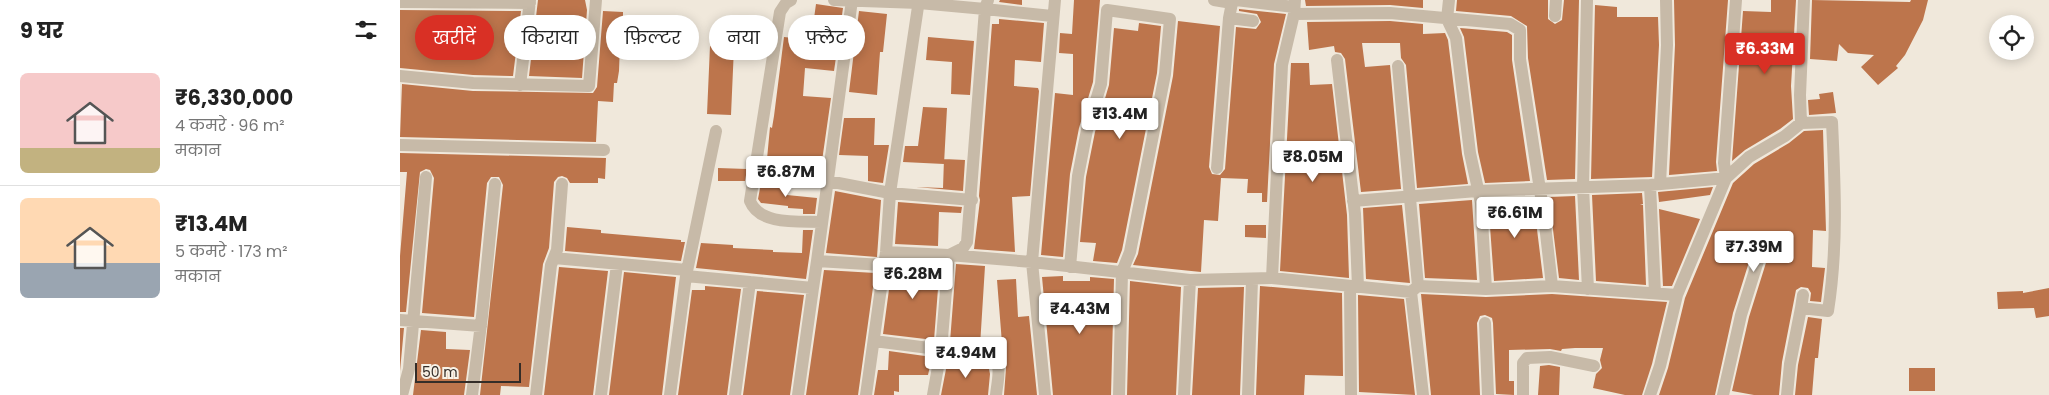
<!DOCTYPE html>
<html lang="hi">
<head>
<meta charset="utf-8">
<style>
	:root { --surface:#fff; --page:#f2f2f2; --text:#222; --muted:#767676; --line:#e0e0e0; --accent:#d93025 }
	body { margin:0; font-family:Poppins,"Noto Sans Devanagari",sans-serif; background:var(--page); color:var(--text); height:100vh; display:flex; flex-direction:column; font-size:19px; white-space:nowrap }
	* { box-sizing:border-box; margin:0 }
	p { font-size:16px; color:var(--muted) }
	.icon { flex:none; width:28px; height:28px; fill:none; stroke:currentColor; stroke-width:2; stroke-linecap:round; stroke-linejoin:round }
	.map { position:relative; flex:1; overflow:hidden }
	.drawer { display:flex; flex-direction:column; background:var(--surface); width:400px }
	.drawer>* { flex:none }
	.hud { position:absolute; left:15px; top:15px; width:475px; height:45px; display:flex; gap:10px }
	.tools { position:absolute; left:1589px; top:15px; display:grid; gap:10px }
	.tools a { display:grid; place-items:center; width:45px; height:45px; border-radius:50%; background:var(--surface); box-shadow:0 2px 12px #0003; font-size:25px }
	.scale { position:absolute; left:15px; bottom:12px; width:106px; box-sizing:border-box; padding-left:5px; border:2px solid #342d28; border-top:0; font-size:14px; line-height:18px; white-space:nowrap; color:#342d28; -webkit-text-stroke:4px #f8f2e7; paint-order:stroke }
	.price { position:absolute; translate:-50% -42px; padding:0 11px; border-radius:5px; background:#fff; color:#222; font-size:16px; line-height:32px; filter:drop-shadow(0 1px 2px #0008) }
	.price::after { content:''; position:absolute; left:50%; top:30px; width:15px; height:11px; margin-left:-8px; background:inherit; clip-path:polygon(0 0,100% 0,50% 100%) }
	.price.selected { background:var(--accent); color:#fff }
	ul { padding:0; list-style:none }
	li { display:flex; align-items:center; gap:15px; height:125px; padding:0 20px }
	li+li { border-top:1px solid var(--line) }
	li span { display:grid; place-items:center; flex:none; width:140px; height:100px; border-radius:8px; color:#555 }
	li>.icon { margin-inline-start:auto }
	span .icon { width:60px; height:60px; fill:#fffc; stroke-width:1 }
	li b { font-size:21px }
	h2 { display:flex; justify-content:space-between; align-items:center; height:60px; padding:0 20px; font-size:21px }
	.chip { padding:0 18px; border-radius:22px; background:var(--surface); box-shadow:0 2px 12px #0003; font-size:18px; line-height:45px }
	.chip.selected { background:var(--accent); color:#fff }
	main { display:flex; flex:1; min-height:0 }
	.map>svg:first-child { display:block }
	.building { fill:#bd754c }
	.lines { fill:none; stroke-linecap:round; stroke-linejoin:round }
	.minor { stroke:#c7baa8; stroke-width:12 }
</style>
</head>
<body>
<main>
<section class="drawer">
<h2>9 घर<svg class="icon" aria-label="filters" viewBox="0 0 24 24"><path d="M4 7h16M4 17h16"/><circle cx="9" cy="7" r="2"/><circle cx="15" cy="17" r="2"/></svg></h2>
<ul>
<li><span style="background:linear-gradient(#f6c9c9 75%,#c2b280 0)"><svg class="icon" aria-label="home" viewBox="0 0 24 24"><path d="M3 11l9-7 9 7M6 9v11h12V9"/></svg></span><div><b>₹6,330,000</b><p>4 कमरे · 96 m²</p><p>मकान</p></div></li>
<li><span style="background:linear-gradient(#ffd9b3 65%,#9aa5b1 0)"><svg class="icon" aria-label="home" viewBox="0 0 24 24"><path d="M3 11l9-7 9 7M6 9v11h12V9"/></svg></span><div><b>₹13.4M</b><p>5 कमरे · 173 m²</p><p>मकान</p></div></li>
</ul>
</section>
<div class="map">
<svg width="1649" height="395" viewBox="0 0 1649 395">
	<rect width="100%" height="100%" fill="#f0e8db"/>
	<path class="building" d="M138 0H185L187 10 182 78 129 76Z
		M600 0H622V5L599 2Z
		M674 0H700L693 82 679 128 670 174 663 257 641 255 655 93 673 95V54L659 53 660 33 672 34Z
		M905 0H1023V8L990 5 906 6Z
		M1057 0H1148V19L1155 24 1162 20 1164 0H1179L1175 179 1147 180 1128 58 1127 26 1111 16 1056 11Z
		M1274 0H1328L1316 162 1317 171 1269 175 1275 45Z
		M1371 0H1396L1391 86 1393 119 1380 129 1345 150 1332 161 1343 11 1371 12Z
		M1412 0 1510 2 1511 0H1528L1523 20 1505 55 1496 66 1498 68 1478 85 1461 67 1474 55 1448 53 1439 44 1437 61 1410 59Z
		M416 4 443 8 434 71 405 68 403 96 431 98 421 168 391 165V161L367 159 370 127 372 128 374 116 384 37 411 40Z
		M1195 5 1217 7V17H1258L1259 45 1252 177 1191 179Z
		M839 9 886 14 874 64 867 202H862V193H847L848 179 821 178 818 221 804 220 801 272 733 265 738 254 773 76 778 21 820 26 809 167 812 174 820 175 825 169 836 27 856 29 861 22 857 14 839 11Z
		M0 10 121 11 113 76 73 75 0 68Z
		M203 11 223 12V43H220L219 71 217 83H214L213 102 198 101 196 142 0 137 2 84 73 91 193 93 197 87Z
		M459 11 487 14 483 52H480L477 95 449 92Z
		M599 19 644 23 641 62 615 60 614 86 638 88 639 91 630 196 612 197 615 252 574 249 580 200 579 196 592 24H599Z
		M990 21 1023 24V34L1045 33 1048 40 1062 154 1068 184 1017 188 1006 65 1001 58 1000 43H962L965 67 990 65 1001 189 961 192 945 59 941 53 935 52 934 46 909 50 907 22Z
		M739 23 761 26 757 73 722 250 717 263 693 261 696 243 680 242 686 177 695 132 709 85 714 28 738 31Z
		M1060 28 1107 32 1112 35V60L1130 181 1085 183 1078 152 1064 37Z
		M528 37 574 41 570 95 551 94 552 62 526 60Z
		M310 46 334 47 331 115 307 114Z
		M891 63H909L910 85 932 84 947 215 949 278 880 271Z
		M1433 92 1436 113 1409 115 1408 100 1420 99 1419 94Z
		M523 107 547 108 544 164 503 162 505 146H518Z
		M444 118H475L474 145H489L483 183 468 181V156L439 155Z
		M1423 130 1426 231 1413 230 1412 267 1425 268 1421 302 1410 301 1411 293 1408 288 1401 287 1396 290 1382 362 1379 395H1354L1332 391 1349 317 1370 250 1368 243 1361 240 1354 246 1333 313 1315 395H1259L1268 368 1285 298 1333 183 1354 164 1389 143 1404 131Z
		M0 153 206 158 205 179 198 178V183H170L167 178 162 176 158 177 154 182 149 248 143 264 129 387 101 386 100 395H80L103 185 99 177H91L87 183 74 317 22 313 34 178 30 170 26 169 20 172 6 312H0V256L7 172H0Z
		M544 159 565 160 563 191 516 187 543 188Z
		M318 168 347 169 345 181H318Z
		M361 183 388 186 387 195 417 198 415 214H403V209L388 208V206L361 203 358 199Z
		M1313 187 1310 195 1259 202 1258 192Z
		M435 191 481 200 477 257 426 253Z
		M1242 193 1243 204H1240L1243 205 1246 285 1196 281 1192 195Z
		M1175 196 1179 280 1159 278 1149 197Z
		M1133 197 1143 278 1094 281 1088 199Z
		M1072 200 1077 280 1025 278 1019 204Z
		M498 202 562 207 561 213 539 212 538 246 495 244Z
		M1002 205 1010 283 966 279 963 208Z
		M1259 209 1300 219 1272 286H1263Z
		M845 225H866V238L845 237Z
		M167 227 201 230V233L281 240V242H285L281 261 165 251Z
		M403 230H413L406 279 296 268 301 243 333 245V248L373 250V252L402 253Z
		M493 260 540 263 534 340 483 334Z
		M556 264 585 266 580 346 550 342Z
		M159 267 208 271 193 395H144Z
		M424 270 475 273 458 395H406Z
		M224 272 276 277 262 395H209Z
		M663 276V281H690V277L714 279 711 395H653L642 277Z
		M616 279 618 317 629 316 637 395H604L606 368 603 356 597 280Z
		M730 281 781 287 776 395H727Z
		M305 286 341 289 327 395H278L292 290H305Z
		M860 286 942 293 943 376 905 375 904 395H856Z
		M844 287 840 395H792L798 288Z
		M1649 288V316L1636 318 1634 308 1598 309 1597 292 1623 291V293Z
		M357 291 404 295 390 395H343Z
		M1021 294 1086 297 1152 294 1267 302 1252 364 1242 395H1225L1193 388 1196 374 1202 368 1200 360 1203 348H1175L1162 349 1161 351 1150 349 1109 350V381H1114V395L1096 394 1093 323 1092 318 1085 315 1080 316 1077 323 1080 395H1031Z
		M958 295 1004 299 1015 395 959 392Z
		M1408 317 1422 319 1418 358H1415L1412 395H1395L1398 365Z
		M0 328H4L0 371Z
		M21 330 46 332V349L70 350 64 395H13Z
		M489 351 532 357 528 375H499V392L494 391V395H474L478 370H488Z
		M548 359 588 364 590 374 588 395H541Z
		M1149 365 1160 367 1159 395H1138L1140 366Z
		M1509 368H1535V391H1509Z"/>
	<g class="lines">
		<path class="minor" d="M391 0 386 3 380 12 350 201C360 226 400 221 422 222
			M434 0 519 3 585 9 588 0
			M814 0 832 3 829 18
			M836 0 894 7
			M1049 0 1047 19 1056 38 1070 153 1081 203 1086 289
			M1187 0 1183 187 1188 289
			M0 2 130 3
			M894 14 990 13 1110 24 1120 30V59L1144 216 1152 286
			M1155 16 1156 0
			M937 60 955 214 958 287
			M998 66 1018 286
			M0 76 73 83 189 86 196 0
			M120 85 130 0
			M1401 123 1400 95 1404 0
			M0 145 204 150
			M817 168 829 18 853 21
			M428 181 490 193 572 200
			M1260 184 1267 45 1266 0
			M1250 185 1255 293
			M953 201 1077 191 1250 185 1326 178 1324 163 1336 0
			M486 252 549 255 632 262 790 280 872 278 1011 292 1018 286 1086 289 1152 286 1277 295
			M154 258 287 270
			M417 261 452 0
			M670 267 678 176 687 130 701 84 707 10 770 19 765 74 730 252 722 272 719 395
			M286 276 316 131
			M872 278 882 65 894 14 895 0
			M950 287 951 395
			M1011 292 1023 395
			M0 320 81 326
			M1085 323 1088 395
			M474 341 592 356C603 364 597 383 596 395
			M2 395 9 369 26 177
			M72 395 82 316 95 184
			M136 395 151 265 157 250 162 184
			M201 395 217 264
			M270 395 286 276 413 288 417 261 483 265
			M335 395 350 282
			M398 395 413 288
			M466 395 486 252 490 193 519 0
			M533 395 541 350 549 255 563 248 567 242 585 9 652 16
			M645 395 632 262 655 0
			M784 395 790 280
			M848 395 852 280
			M1123 395V363L1127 358 1150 357 1194 366
			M1250 395 1260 366 1277 295 1326 178 1349 157 1385 136 1401 123 1432 122C1435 185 1438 248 1428 311L1401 308 1403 295
			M1323 395 1341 315 1362 248
			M1387 395 1390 364 1401 308"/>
	</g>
</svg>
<div class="tools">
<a><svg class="icon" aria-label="locate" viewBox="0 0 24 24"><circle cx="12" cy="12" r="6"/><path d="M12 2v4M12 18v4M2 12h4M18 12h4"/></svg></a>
</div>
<div class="scale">50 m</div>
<b class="price selected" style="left:1365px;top:75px">₹6.33M</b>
<b class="price" style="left:720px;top:140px">₹13.4M</b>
<b class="price" style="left:913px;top:183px">₹8.05M</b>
<b class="price" style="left:386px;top:198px">₹6.87M</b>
<b class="price" style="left:1115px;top:239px">₹6.61M</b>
<b class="price" style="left:1354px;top:273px">₹7.39M</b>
<b class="price" style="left:513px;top:300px">₹6.28M</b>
<b class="price" style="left:680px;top:335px">₹4.43M</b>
<b class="price" style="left:566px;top:379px">₹4.94M</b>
<div class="hud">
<a class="chip selected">खरीदें</a>
<a class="chip">किराया</a>
<a class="chip">फ़िल्टर</a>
<a class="chip">नया</a>
<a class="chip">फ़्लैट</a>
</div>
</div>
</main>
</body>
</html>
